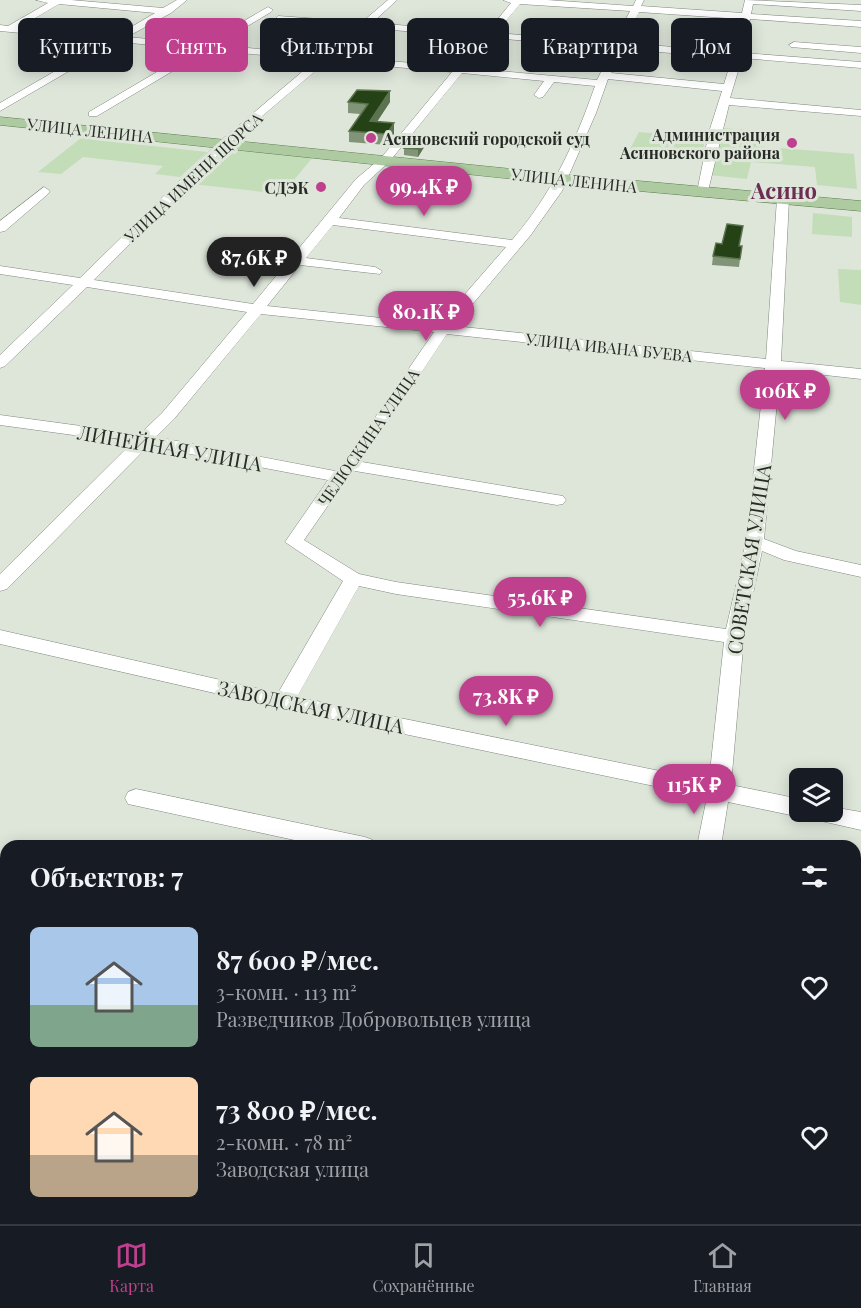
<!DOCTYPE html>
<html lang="ru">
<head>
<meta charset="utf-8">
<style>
	:root { --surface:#171b24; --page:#242831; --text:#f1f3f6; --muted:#9ea1a6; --line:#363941; --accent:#bf418e }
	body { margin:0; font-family:"Playfair Display",serif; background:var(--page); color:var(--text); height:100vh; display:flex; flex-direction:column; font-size:22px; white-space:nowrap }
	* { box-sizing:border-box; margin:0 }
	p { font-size:20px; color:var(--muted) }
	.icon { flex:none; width:33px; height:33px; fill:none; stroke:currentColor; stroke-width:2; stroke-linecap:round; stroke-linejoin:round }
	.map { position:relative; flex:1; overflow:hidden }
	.sheet { position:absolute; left:0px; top:840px; width:861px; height:384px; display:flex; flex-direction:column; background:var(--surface); border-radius:18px 18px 0 0; box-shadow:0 3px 15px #0003 }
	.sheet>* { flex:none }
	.guide { position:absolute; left:18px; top:18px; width:825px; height:54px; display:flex; gap:12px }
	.tools { position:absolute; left:789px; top:768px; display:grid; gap:12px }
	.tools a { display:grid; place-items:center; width:54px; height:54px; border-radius:9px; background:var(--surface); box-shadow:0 3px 15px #0003; font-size:30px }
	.price { position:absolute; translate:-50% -51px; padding:0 14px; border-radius:21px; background:var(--accent); color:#fff; font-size:20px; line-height:39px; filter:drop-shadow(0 2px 3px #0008) }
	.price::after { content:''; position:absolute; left:50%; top:36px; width:18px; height:14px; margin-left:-9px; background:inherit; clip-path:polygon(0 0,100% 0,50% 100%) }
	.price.current { background:#222; color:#fff }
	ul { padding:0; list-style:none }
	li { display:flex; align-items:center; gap:18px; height:150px; padding:0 30px }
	li span { display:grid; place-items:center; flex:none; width:168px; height:120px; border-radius:9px; color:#555 }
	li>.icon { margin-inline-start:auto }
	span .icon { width:72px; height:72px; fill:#fffc; stroke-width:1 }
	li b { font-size:26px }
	h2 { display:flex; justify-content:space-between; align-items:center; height:72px; padding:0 30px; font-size:26px }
	.tag { padding:0 21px; border-radius:9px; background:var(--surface); box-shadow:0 3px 15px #0003; font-size:21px; line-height:54px }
	.tag.current { background:var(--accent); color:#fff }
	.dock { display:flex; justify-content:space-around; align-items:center; height:84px; border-top:2px solid var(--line); background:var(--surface); font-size:16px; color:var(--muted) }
	.dock a { display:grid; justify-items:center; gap:3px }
	.dock .current { color:var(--accent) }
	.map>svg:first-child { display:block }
	.green { fill:#c2ddb8 }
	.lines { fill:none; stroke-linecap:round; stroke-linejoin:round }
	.minor-casing { stroke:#80877d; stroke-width:1 }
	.major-casing { stroke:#5b7b4d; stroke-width:1 }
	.minor { fill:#fff; fill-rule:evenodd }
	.major { fill:#adcaa1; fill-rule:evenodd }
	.rail { stroke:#777c74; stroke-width:5; stroke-dasharray:10 10; stroke-linecap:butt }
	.wall { fill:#819478 }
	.shaded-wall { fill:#5c7350 }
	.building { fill:#244215; stroke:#5c7350; stroke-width:1.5 }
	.poi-dot { fill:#bf418e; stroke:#dee6da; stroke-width:2 }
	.labels { text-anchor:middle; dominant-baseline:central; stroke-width:6; stroke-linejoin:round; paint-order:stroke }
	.far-street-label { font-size:16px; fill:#272a25; stroke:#dee6da }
	.far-poi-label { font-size:16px; font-weight:bold; fill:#272a25; stroke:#dee6da; text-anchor:end }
	.street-label { font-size:20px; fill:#272a25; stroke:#dee6da }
	.far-district-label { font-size:22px; font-weight:bold; fill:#6c2d52; stroke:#dee6da }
</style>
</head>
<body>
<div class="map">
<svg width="861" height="1224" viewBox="0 0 861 1224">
	<rect width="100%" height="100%" fill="#dee6da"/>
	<path class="green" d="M720 128 757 130 756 146 854 154 857 189 817 185 815 167 751 162 747 179 709 175Z
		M639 132 705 138 702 157 630 149Z
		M81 138 207 152 180 177 155 174 163 166 83 157 61 174 38 172Z
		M228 148 314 156 282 194 192 184Z
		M813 213 852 217V237L812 234Z
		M838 269 861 270V305L840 302Z"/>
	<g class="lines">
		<defs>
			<path id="minor" d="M36 0H71L163 8 177 0H187L171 13 127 37 204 44 268 7 273 10 271 12 216 45 323 55 356 27 281 21 276 18 278 16 362 22 388 0H397L372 23 487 32 511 3 503 0H547L633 6 636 0H644L641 6 742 13 745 0 861 5V11L753 4 751 14 861 21V27L750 19 743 53 861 62V68L742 58 730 98 861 110V116L729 105 707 195 703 196 697 192 709 132 722 91 608 79 596 113 562 191 530 236 454 326 766 359 777 199 779 196H787L789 199 781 361 861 369V379L780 370 764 539 796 551 861 565V577L784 560 762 551 744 637 731 785 800 799V812H832V807L861 812V830L808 818 806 815 800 817 728 802 721 846H697L707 797 284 709 0 644V630L278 693 343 581 285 542 328 480 148 446 7 589 0 591V574L132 443 0 425V415L140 434 162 413 247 312 87 287 5 366 0 368V355L73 285 0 274V266L80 278 219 142 316 60 208 50 97 116H89V112L196 49 119 42 0 111V103L107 41 0 31V25L8 26 48 3ZM59 4 155 13 116 36 20 27ZM520 4 630 11 615 42 496 33ZM639 12 741 19 734 52 625 43ZM366 28 482 37 457 67 333 56ZM492 38 613 48 597 80 467 68ZM622 49 732 58 724 84 611 73ZM327 61 452 72 381 158 356 179 253 304 94 280 227 146ZM462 73 544 81 534 95 539 98 543 97 554 82 595 86C575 143 552 194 512 240L339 218 364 185 389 162ZM333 225 506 247 439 324 267 306 300 265 380 274 382 271 375 267 306 258ZM261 314 434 332 345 461 335 471 156 437 174 419ZM447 334 765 368 746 542 726 629 396 582 359 574 304 540 345 481 355 471 557 505 563 504 566 500 563 496 557 495 362 462ZM359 586 396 594 724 642 709 781 297 697Z
				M794 42 861 47V53L791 47 789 45Z
				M44 187 50 191 48 194 5 231 0 232V221Z
				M136 789 365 837 373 840 377 846H322L128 804 125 798 128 792Z
				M6 943V965L0 966V944Z
				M245 1218H285L282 1224H243Z
				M291 1218H325L327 1224H294Z
				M529 1218H563L560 1224H527Z"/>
			<path id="major" d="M0 117 561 174 861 201V211L561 184 0 125Z"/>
		</defs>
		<use href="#minor" class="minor-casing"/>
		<use href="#major" class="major-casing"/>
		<use href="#minor" class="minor"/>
		<use href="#major" class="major"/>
		<path class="rail" d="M855 1018 861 1013
			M601 1224 608 1218"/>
	</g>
	<path class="wall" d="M390 91V102L377 122 394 134 387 145 349 142V131L360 114 348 113V102Z
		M426 136V144L418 157 404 155V148Z
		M739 246 740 259 739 267 712 265 713 256Z"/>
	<path class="shaded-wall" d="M390 91V102L370 132V121Z
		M394 123V134L387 145V134Z
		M426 136V144L418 157V149Z"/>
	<path class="building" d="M357 90 390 91 370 121 394 123 387 134 349 131 368 104 348 102Z
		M413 135 426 136 418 149 404 148Z
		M727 224 743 226 739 246H742L740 259 713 256 716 243 722 244Z"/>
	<g class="poi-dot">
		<circle cx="371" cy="138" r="6"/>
		<circle cx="792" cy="143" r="6"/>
		<circle cx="321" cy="187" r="6"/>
	</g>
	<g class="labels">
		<g class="far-street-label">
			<text transform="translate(90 130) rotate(6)">УЛИЦА ЛЕНИНА</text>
			<text transform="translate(193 177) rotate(-43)">УЛИЦА ИМЕНИ ЩОРСА</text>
			<text transform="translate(574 180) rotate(6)">УЛИЦА ЛЕНИНА</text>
			<text transform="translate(609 347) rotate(6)">УЛИЦА ИВАНА БУЕВА</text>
			<text transform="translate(368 437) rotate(-55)">ЧЕЛЮСКИНА УЛИЦА</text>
		</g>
		<g class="far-poi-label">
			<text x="780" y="134">Администрация<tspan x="780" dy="18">Асиновского района</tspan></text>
			<text x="383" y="138" text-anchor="start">Асиновский городской суд</text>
			<text x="309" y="187">СДЭК</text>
		</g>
		<g class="street-label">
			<text transform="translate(170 447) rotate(10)">ЛИНЕЙНАЯ УЛИЦА</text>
			<text transform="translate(748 559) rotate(-81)">СОВЕТСКАЯ УЛИЦА</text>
			<text transform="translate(311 706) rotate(12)">ЗАВОДСКАЯ УЛИЦА</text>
		</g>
		<g class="far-district-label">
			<text x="784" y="190">Асино</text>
		</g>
	</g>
</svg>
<div class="tools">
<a><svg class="icon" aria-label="layers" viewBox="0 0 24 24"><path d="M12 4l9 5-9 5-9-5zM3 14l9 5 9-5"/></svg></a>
</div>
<b class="price" style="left:424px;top:217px">99.4K ₽</b>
<b class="price current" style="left:254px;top:288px">87.6K ₽</b>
<b class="price" style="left:426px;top:342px">80.1K ₽</b>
<b class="price" style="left:785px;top:421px">106K ₽</b>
<b class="price" style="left:540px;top:628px">55.6K ₽</b>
<b class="price" style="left:506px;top:727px">73.8K ₽</b>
<b class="price" style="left:694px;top:815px">115K ₽</b>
<div class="guide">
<a class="tag">Купить</a>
<a class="tag current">Снять</a>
<a class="tag">Фильтры</a>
<a class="tag">Новое</a>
<a class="tag">Квартира</a>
<a class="tag">Дом</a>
</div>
<section class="sheet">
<h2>Объектов: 7<svg class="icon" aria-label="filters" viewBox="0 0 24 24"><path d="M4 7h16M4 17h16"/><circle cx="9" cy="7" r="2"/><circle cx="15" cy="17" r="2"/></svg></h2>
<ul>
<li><span style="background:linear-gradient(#a9c7e8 65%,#7fa58c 0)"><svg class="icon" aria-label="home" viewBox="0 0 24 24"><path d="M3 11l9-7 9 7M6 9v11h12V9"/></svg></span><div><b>87 600 ₽/мес.</b><p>3-комн. · 113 m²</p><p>Разведчиков Добровольцев улица</p></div><svg class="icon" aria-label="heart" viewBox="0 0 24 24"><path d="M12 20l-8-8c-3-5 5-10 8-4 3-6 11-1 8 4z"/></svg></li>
<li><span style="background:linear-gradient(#ffd9b3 65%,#b9a48a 0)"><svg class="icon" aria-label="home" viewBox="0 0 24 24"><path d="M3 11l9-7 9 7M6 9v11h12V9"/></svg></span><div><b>73 800 ₽/мес.</b><p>2-комн. · 78 m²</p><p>Заводская улица</p></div><svg class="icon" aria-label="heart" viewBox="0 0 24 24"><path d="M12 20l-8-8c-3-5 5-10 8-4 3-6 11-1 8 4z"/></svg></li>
</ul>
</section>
</div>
<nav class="dock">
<a class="current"><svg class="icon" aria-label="map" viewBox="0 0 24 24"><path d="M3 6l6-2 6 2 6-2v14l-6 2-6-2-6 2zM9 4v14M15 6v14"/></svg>Карта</a>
<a><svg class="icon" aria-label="saved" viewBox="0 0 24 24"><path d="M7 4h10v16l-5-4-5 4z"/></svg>Сохранённые</a>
<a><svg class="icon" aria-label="home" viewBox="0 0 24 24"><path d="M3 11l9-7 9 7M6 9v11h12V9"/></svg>Главная</a>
</nav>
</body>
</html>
